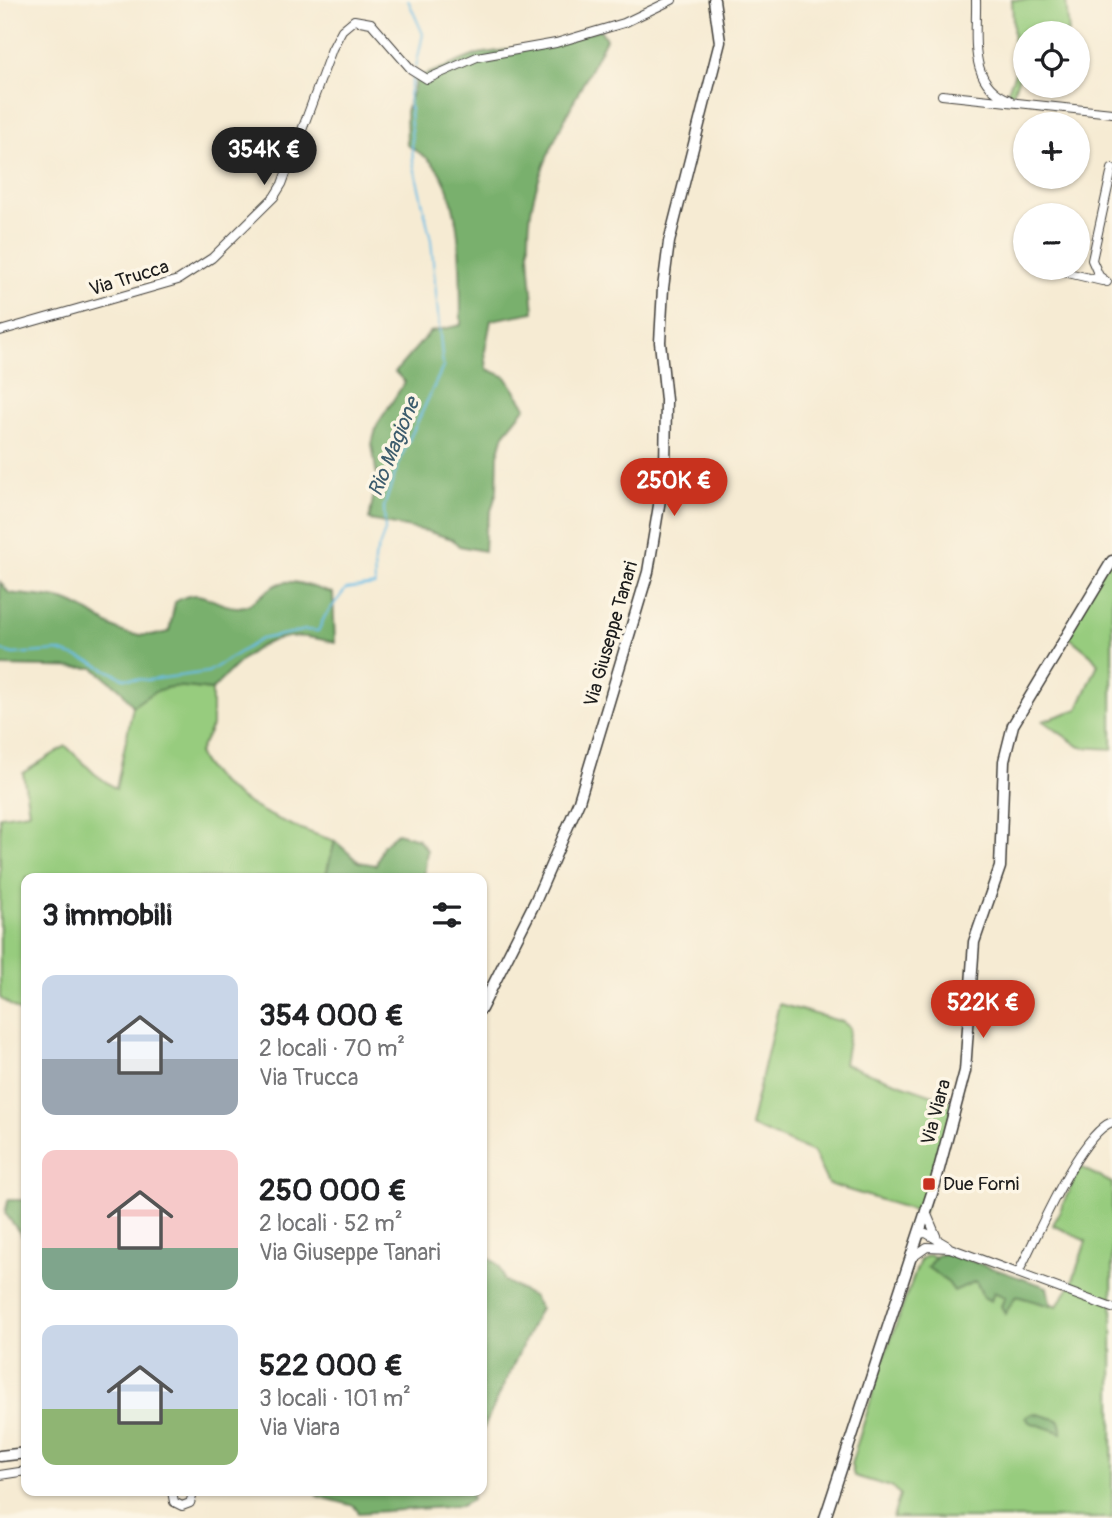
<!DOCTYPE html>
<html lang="it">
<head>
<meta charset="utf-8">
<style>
	:root { --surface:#fff; --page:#f2f2f2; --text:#202124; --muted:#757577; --accent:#c8321e }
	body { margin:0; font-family:Pangolin,sans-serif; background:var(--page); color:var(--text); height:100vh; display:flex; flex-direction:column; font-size:26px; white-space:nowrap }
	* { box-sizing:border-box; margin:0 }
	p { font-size:23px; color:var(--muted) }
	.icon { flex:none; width:38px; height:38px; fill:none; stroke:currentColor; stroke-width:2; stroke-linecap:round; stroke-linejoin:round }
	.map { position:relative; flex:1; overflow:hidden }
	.panel { position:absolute; left:21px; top:873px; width:466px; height:623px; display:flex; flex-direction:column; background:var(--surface); border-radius:14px; box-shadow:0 2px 5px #0004 }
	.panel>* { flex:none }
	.controls { position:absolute; left:1013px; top:21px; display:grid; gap:14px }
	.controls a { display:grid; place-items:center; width:77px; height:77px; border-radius:50%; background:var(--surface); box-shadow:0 2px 5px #0004; font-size:35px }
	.price { position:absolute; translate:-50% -60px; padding:0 16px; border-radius:24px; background:var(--accent); color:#fff; font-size:23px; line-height:46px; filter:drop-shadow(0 2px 4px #0008) }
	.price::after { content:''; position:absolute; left:50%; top:42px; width:21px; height:16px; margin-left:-10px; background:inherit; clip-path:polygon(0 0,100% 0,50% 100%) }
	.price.current { background:#222; color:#fff }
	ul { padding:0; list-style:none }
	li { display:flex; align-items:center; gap:21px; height:175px; padding:0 21px }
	li span { display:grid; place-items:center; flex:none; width:196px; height:140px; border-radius:14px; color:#555 }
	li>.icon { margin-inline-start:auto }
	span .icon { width:84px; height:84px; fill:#fffc; stroke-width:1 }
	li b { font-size:30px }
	h2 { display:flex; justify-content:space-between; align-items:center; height:84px; padding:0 21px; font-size:30px }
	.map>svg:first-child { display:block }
	.green { fill:#97cc7e; stroke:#5a744d; stroke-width:2 }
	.forest { fill:#79b06d; stroke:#4a6644; stroke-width:2 }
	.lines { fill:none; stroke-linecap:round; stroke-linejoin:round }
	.stream { stroke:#6bbde6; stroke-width:2 }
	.street-casing { stroke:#3d3b37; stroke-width:10 }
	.secondary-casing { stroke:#3d3b37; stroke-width:13 }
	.street { stroke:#fff; stroke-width:8 }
	.secondary { stroke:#fff; stroke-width:10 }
	.poi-dot { fill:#c8321e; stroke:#fcf5e5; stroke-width:2.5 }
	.labels { text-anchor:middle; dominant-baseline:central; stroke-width:7; stroke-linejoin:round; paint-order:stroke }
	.street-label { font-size:19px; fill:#1c1c1c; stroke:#fcf5e5 }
	.poi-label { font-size:19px; fill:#1c1c1c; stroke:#fcf5e5; text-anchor:start }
	.water-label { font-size:21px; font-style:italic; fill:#3c5c6d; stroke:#fcf5e5 }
</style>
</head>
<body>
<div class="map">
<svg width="1112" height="1518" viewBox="0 0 1112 1518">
	<rect width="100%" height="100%" fill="#fcf5e5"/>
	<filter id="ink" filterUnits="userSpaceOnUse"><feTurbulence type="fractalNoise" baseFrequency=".0143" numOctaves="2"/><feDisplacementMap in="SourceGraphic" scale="14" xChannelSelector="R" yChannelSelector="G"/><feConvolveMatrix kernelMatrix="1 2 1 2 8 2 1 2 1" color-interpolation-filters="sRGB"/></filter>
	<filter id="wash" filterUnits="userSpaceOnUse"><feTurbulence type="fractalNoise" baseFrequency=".00686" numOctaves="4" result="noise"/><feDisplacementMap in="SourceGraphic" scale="28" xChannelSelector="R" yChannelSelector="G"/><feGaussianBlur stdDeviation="1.57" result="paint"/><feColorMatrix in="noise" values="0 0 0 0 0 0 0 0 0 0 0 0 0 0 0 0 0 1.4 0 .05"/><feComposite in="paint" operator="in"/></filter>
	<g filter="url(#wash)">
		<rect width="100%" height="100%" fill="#f6ebd3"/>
		<path class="green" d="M1012 0H1066L1069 33H1026L1025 71H1021L1012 95 1007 92 1015 73Z
			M1112 553V749L1080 747 1043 721 1078 709 1098 664 1091 655 1065 634Z
			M173 685 212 690V726L198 754C221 799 288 826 335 841L325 878H26V1016L0 998V816L29 812 23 773 66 746 95 774 116 789 133 706 154 691Z
			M779 1004 843 1022 850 1028 844 1064 959 1104 923 1213 828 1184 813 1152 750 1126Z
			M1080 1167 1112 1183V1518H893L900 1494 891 1487 854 1476 851 1464 886 1351 920 1260 928 1255 945 1259 1057 1306 1072 1283 1086 1241 1053 1225Z"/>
		<path class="forest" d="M600 29 606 39C582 88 539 158 531 211 526 245 531 278 534 312L491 320 485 351 487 369 506 377 526 407 504 434 498 455 497 491 485 531 484 551 459 546 452 539 426 531 369 520 377 477 372 444 377 425 405 382 395 372 430 332 461 325C460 280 465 191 429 160 423 154 414 150 407 145L406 111 417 78 478 54 542 45Z
			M0 582 9 593C27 596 51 595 69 602 113 620 113 644 169 632L175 602C204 584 210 606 237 607 255 608 266 585 285 582 298 580 319 590 333 593L335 643C275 624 251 648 212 690 172 686 167 681 133 706L121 690 94 668 0 666Z
			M397 833 418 839 427 850 424 878H325L335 841 359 862 376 865 383 845Z
			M8 1200H26V1241L5 1213Z
			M948 1253 1047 1287 1051 1306 1016 1296 1005 1314 1001 1306 1005 1297 994 1292 991 1301 983 1297 976 1281 954 1291 947 1281 927 1267 937 1255Z
			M481 1256C496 1259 501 1266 504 1280L533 1297 540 1308 481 1434Z
			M1033 1413 1059 1420 1062 1433 1029 1422 1026 1417Z
			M316 1491H470L472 1500 461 1506 359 1513 354 1506 317 1496Z"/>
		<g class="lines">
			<path class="stream" d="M408 0 423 34 416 67
				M0 650 13 654 58 651 92 662 123 678 149 680 208 672 261 639 306 630 318 631 325 616 346 589 375 585 374 560 385 531 384 507 400 459 443 367 431 240 413 162 409 94 413 78"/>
		</g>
	</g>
	<g filter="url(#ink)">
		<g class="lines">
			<defs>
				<path id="street" d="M976 0C977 37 967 84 1010 100
					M942 95 1112 113
					M1051 269 1102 281
					M1107 282 1099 276 1092 260 1112 169
					M0 331 178 280 212 258 274 197 282 184 332 49 342 30 354 20 371 23 411 69 427 79 477 57 556 43 624 23 672 0
					M926 1212 937 1238
					M918 1234 926 1233 948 1246
					M913 1257 927 1247 950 1248 1112 1308
					M1018 1273C1036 1239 1079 1134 1112 1122
					M0 1475 26 1471
					M172 1491 174 1502 182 1506 190 1503 194 1491"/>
				<path id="secondary" d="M481 1009 535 902 579 801 648 572 665 469 666 400 660 342 663 288 669 242 720 42 714 0
					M0 1456 26 1453
					M825 1518 935 1184 965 1071 974 942 1000 867 1004 761 1013 725 1112 561"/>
			</defs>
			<use href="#street" class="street-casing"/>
			<use href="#secondary" class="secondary-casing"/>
			<use href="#street" class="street"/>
			<use href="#secondary" class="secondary"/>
		</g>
	</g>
	<rect class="poi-dot" x="922" y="1177" width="14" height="14" rx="3.5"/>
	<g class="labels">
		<g class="street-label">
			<text transform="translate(129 278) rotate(-17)">Via Trucca</text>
			<text transform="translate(611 634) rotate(-74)">Via Giuseppe Tanari</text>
			<text transform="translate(936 1112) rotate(-75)">Via Viara</text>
		</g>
		<g class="poi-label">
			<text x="943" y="1184">Due Forni</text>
		</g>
		<g class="water-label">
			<text transform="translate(394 447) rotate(-68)">Rio Magione</text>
		</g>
	</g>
</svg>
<div class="controls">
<a><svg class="icon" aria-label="locate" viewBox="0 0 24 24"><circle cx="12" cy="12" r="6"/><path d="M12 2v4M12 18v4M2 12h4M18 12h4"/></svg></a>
<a>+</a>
<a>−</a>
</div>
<b class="price current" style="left:264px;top:187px">354K €</b>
<b class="price" style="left:674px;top:518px">250K €</b>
<b class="price" style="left:983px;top:1040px">522K €</b>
<section class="panel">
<h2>3 immobili<svg class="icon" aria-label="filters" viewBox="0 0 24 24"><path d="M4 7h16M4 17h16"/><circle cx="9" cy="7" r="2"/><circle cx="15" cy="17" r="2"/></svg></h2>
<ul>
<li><span style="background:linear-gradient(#c9d6e8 60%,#9aa5b1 0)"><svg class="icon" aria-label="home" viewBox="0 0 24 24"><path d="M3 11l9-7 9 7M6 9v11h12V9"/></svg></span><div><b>354 000 €</b><p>2 locali · 70 m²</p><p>Via Trucca</p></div></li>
<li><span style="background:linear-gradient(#f6c9c9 70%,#7fa58c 0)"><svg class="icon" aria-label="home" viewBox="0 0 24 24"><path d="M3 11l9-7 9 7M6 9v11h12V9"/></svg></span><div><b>250 000 €</b><p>2 locali · 52 m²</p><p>Via Giuseppe Tanari</p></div></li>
<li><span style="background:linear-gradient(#c9d6e8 60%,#8fb573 0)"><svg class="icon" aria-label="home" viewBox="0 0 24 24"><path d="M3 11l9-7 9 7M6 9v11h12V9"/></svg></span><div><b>522 000 €</b><p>3 locali · 101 m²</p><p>Via Viara</p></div></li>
</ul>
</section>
</div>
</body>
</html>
